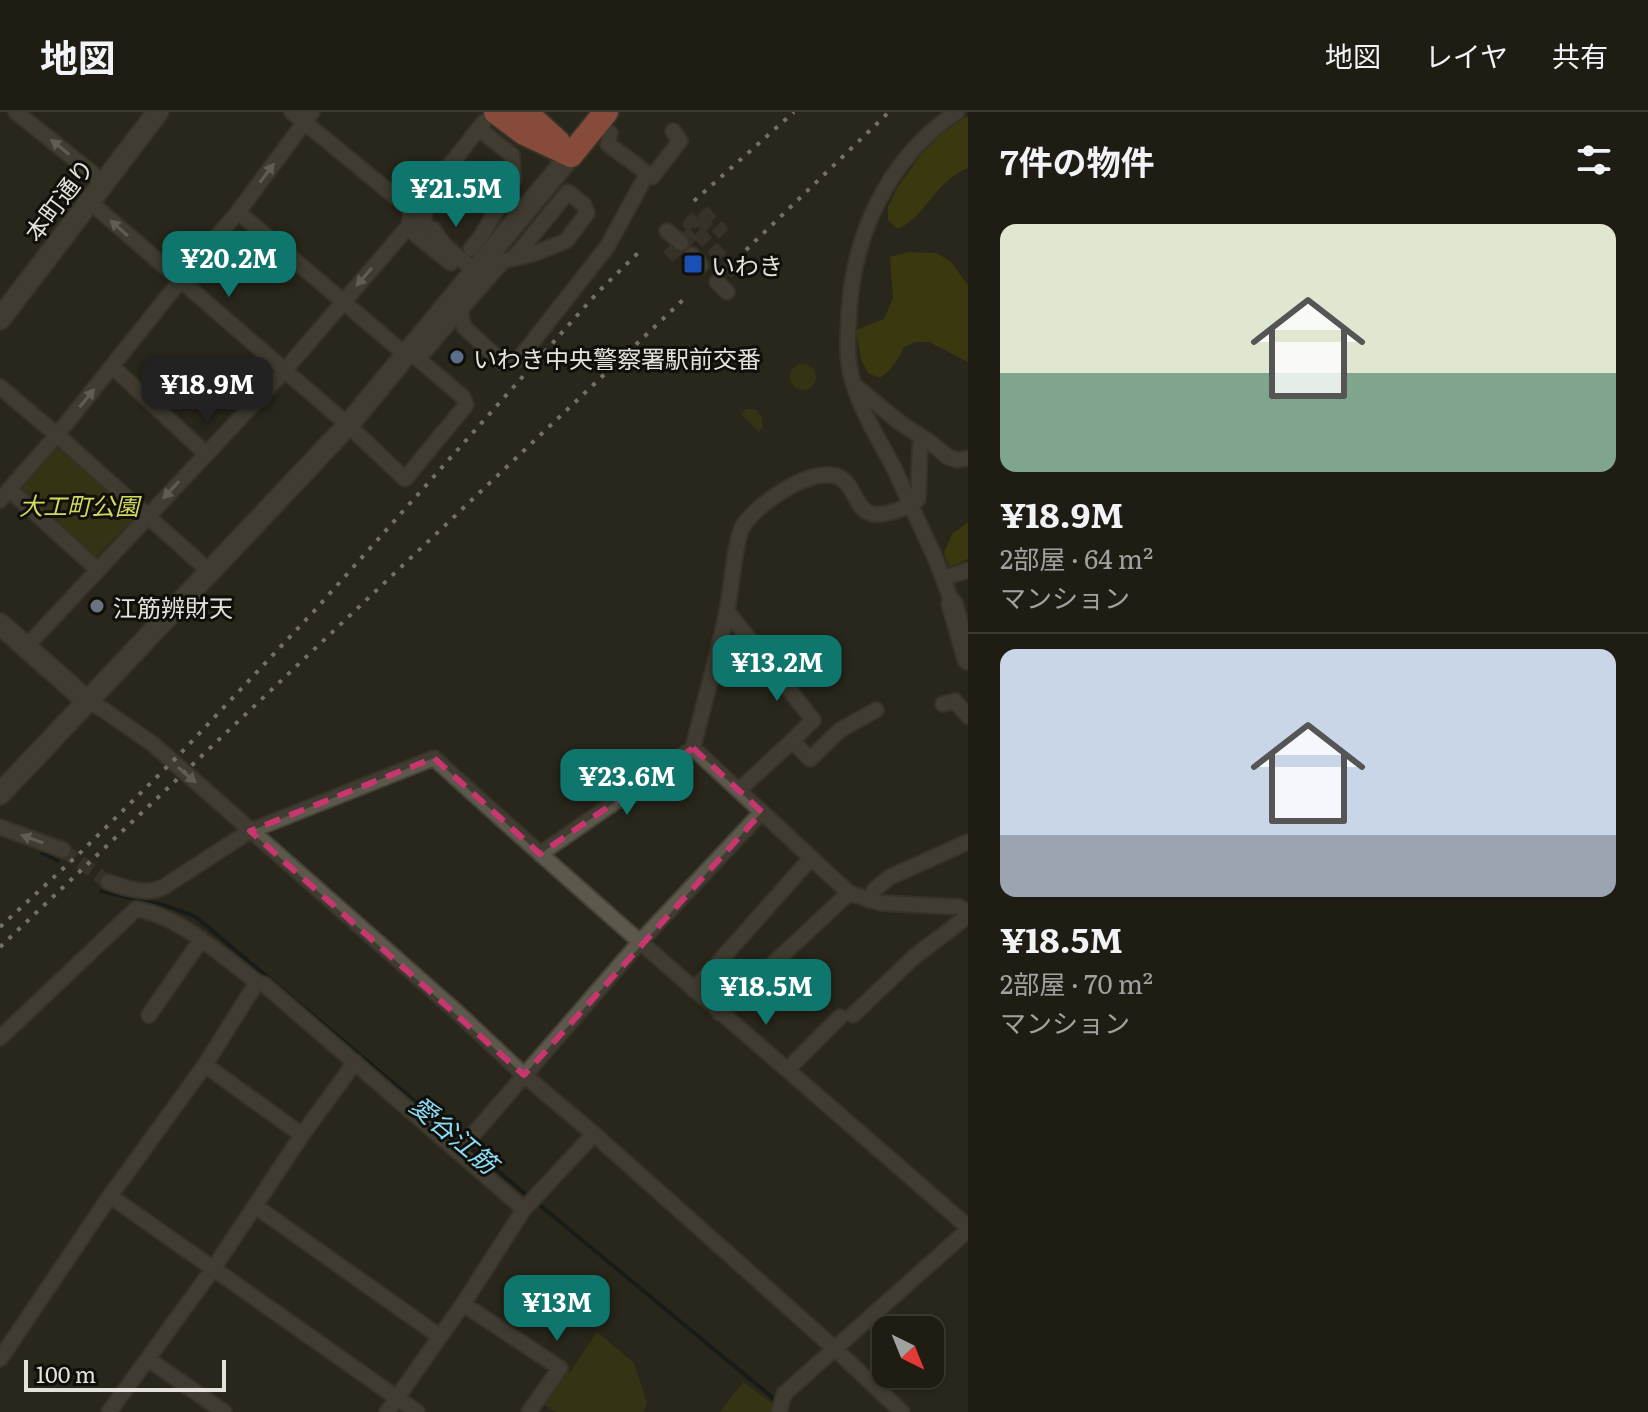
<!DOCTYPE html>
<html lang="ja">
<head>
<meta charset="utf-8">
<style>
	:root { --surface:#1f1c14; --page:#2c2922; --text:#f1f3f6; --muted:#a1a1a0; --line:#3c3a34; --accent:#0f766e }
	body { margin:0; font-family:Literata,"Noto Sans JP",serif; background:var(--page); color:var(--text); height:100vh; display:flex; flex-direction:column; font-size:30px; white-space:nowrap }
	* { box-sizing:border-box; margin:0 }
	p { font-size:26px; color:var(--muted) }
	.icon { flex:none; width:44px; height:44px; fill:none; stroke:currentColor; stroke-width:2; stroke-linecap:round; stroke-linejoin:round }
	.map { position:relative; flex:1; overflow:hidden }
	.sheet { display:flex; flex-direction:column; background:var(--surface); width:680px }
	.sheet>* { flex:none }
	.needle { width:52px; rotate:137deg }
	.fabs { position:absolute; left:872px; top:1204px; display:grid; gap:16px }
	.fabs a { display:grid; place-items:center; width:72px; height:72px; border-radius:16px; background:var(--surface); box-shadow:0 2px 6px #0004,0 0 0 2px var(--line); font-size:40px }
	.scale { position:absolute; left:24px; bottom:20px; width:202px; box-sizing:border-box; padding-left:8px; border:4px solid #e5e2dc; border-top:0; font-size:22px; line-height:28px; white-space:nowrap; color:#e5e2dc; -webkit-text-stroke:6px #100f0a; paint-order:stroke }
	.price { position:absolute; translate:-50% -68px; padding:0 18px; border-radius:16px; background:var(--accent); color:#fff; font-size:26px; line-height:52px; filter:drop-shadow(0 2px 4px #0008) }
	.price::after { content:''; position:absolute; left:50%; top:48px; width:24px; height:18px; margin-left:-12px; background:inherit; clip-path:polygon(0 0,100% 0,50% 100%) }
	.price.active { background:#222; color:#fff }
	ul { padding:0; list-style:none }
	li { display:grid; align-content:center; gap:16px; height:424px; padding:0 32px }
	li+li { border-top:2px solid var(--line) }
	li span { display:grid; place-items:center; height:248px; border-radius:16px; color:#555 }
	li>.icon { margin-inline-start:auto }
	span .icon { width:144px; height:144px; fill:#fffc; stroke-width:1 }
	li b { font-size:34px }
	h2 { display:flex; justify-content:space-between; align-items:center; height:96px; padding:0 32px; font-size:34px }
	header { display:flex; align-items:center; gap:48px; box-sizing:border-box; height:112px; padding:0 40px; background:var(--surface); border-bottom:2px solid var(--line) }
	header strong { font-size:38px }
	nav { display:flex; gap:44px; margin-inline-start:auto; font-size:28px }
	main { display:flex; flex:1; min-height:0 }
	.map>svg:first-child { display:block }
	.green { fill:#404309 }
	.forest { fill:#4c4f00 }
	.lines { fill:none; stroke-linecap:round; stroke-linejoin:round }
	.stream { stroke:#031015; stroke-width:4 }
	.street-tunnel { stroke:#454238; stroke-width:14; stroke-dasharray:14 7; stroke-linecap:butt }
	.street-casing { stroke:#454239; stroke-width:18 }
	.secondary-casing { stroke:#454239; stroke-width:24 }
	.highway-casing { stroke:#454239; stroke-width:28 }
	.street { stroke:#5c584c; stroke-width:14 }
	.secondary { stroke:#5c584c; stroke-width:20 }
	.highway { stroke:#f87865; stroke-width:24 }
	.rail { stroke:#cdcac3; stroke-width:4; stroke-dasharray:4 8; stroke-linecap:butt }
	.oneway { fill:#a09d94 }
	.marked { fill:none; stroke:#c7366e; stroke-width:6; stroke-dasharray:16 10; stroke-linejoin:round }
	.transit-dot { fill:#1a4fb4; stroke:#100f0a; stroke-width:3 }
	.service-dot { fill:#5c6f8a; stroke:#100f0a; stroke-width:3 }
	.worship-dot { fill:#6b7280; stroke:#100f0a; stroke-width:3 }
	.labels { text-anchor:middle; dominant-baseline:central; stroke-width:6; stroke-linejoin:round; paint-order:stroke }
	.street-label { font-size:24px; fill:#e5e2dc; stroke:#100f0a }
	.poi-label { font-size:24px; fill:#e5e2dc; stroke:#100f0a; text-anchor:start }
	.park-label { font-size:24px; font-style:italic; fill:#d2da60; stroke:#100f0a }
	.water-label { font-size:26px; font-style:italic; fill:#8adaf6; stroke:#100f0a }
</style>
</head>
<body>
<header>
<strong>地図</strong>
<nav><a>地図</a><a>レイヤ</a><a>共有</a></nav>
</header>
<main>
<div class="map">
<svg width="968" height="1300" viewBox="0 0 968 1300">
	<rect width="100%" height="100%" fill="#29261b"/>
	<path class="green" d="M790 265a13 13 0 1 1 26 0a13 13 0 1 1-26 0Z
		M746 297H755L762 305 763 315 759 320 741 302Z
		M62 336 133 400 134 406 97 444 91 445 20 381 21 375 56 337Z
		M597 1220 634 1251 647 1291 643 1300H555L542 1291 566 1258 570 1260Z
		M743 1270 776 1294 775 1300H720Z"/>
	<path class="forest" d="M968 4V56C934 70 927 103 898 117L888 108V95L897 76 920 44 951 12Z
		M909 140 936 141 951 150 968 173V250L929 230H915L904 235C898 248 892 257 880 266L868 261 861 247 856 218 884 207 893 186 890 145Z
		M968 410V447L949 455 944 441 952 422Z"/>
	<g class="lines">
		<path class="stream" d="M42 741 58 749
			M101 779 167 794 196 805 461 1028
			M468 1034 529 1085
			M536 1090 779 1291"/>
		<path class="street-tunnel" d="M702 99 724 122
			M697 105 690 112 737 162 744 155
			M668 145 709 106
			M63 738 108 770"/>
		<defs>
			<path id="street" d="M16 0 103 70
				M292 0 408 95C413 108 419 114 433 117L444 133 475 159
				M610 21 608 32 652 65 680 29 673 19
				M89 89 348 313 405 367 466 293 463 285 410 240
				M238 100 407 244
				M667 119 681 131
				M471 137 482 123 514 67 512 43 479 17
				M692 143 701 153
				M513 147 568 80 584 93 587 101 566 129 533 142 503 149 460 198 464 215 503 251 519 247 607 135 647 62
				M451 151 416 123 425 112 423 87 484 10
				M717 170 727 180
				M424 240 460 198
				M113 255 206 342
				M854 273 899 310 931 331 948 345 958 348 968 346
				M0 275 57 323 210 460
				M9 377 97 457
				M0 388 57 323 180 169 238 100 312 0
				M944 466 968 458
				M952 492C942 458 927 428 912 396 905 381 899 366 892 352 876 323 859 295 851 263 846 243 848 222 849 202 853 122 889 45 957 0
				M727 499 813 608 792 629 739 678
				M26 535 284 259 408 115 411 104
				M87 589 104 598 154 633 457 900 524 963 594 1022 834 1236 902 1300
				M943 592 955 589 968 604
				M792 629 810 647 840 618 876 598
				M693 636 849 781 881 791 959 795 968 800
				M0 715 63 738
				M540 742 693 636C704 590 718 544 727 498 731 481 735 426 743 414 757 392 809 356 836 364 861 372 851 413 891 400 902 397 910 395 918 387L920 335 923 327
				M108 770C126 776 144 783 162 776L250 719 434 646C609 806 790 959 968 1115
				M869 788 875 777 890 765 968 730
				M694 878 811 746
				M720 901 849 781
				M149 903 201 828
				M853 903 915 844 968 804
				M0 926 136 797C180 804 222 844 257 870L265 873 524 1097
				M205 953 302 1023
				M788 957 840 905
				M458 1040 639 831 762 700
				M110 1084 417 1300
				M255 1094 439 1224
				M463 1192 560 1256 529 1300
				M0 1247 110 1084 205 953 257 870
				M148 1247 224 1300
				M109 1300 213 1157 302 1023 355 950
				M387 1300 463 1192 524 1097 594 1022
				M779 1300 784 1282 968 1118"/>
			<path id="secondary" d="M0 207 158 0
				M952 492 968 547
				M0 512 87 589
				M0 682 348 313 571 43"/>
			<path id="highway" d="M496 0 524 21 571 43
				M525 0 558 30
				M571 43 606 0"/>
		</defs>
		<use href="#street" class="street-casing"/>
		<use href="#secondary" class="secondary-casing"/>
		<use href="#highway" class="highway-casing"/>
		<use href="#street" class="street"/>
		<use href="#secondary" class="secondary"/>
		<use href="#highway" class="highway"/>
		<path class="rail" d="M694 89 794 0
			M746 138 889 0
			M0 815 81 740 179 643 316 497 598 180 640 139
			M0 835 685 186"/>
	</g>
	<defs><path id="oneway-solid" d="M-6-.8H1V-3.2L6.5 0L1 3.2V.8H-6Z" transform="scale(2)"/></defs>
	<g class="oneway">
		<use href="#oneway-solid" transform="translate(60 35) rotate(-141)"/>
		<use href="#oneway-solid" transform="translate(267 61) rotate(-53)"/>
		<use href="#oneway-solid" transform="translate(119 116) rotate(-138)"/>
		<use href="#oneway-solid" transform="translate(364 165) rotate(131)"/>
		<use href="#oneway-solid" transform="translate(87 286) rotate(-51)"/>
		<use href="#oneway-solid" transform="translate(171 378) rotate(133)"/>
		<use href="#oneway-solid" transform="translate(187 663) rotate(41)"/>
		<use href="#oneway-solid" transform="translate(32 727) rotate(-160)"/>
	</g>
	<path d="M0 0H968V1300H0ZM693 636 762 700 524 963 250 719 434 646 540 742Z" fill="#29261b" fill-opacity=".55" fill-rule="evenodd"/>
	<path class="marked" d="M693 636 762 700 524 963 250 719 434 646 540 742Z"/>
	<rect class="transit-dot" x="683" y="142" width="20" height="20" rx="4"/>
	<circle class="service-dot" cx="457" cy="245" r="8"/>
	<circle class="worship-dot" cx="97" cy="494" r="8"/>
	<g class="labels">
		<g class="street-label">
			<text transform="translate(58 87) rotate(-53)">本町通り</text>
		</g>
		<g class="poi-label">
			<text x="711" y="152">いわき</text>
			<text x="473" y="245">いわき中央警察署駅前交番</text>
			<text x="113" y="494">江筋辨財天</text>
		</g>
		<g class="park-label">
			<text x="79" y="392">大工町公園</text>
		</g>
		<g class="water-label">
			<text transform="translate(455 1021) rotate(40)">愛谷江筋</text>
		</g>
	</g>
</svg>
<div class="fabs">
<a><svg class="needle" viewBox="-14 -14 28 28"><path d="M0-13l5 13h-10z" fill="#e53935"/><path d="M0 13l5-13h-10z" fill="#a1a1a0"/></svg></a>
</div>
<div class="scale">100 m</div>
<b class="price" style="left:456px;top:117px">¥21.5M</b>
<b class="price" style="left:229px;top:187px">¥20.2M</b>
<b class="price active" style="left:207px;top:313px">¥18.9M</b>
<b class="price" style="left:777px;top:591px">¥13.2M</b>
<b class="price" style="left:627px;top:705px">¥23.6M</b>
<b class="price" style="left:766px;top:915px">¥18.5M</b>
<b class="price" style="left:557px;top:1231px">¥13M</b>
</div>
<section class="sheet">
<h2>7件の物件<svg class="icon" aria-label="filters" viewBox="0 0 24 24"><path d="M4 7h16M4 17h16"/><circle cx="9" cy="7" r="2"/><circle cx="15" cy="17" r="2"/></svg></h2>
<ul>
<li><span style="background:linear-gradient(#dfe7d0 60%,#7fa58c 0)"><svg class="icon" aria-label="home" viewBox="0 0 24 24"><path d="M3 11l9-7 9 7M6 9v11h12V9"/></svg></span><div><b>¥18.9M</b><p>2部屋 · 64 m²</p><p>マンション</p></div></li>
<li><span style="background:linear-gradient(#c9d6e8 75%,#9aa5b1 0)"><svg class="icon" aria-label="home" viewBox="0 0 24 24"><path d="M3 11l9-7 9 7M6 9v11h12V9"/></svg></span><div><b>¥18.5M</b><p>2部屋 · 70 m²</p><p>マンション</p></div></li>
</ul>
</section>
</main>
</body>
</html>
